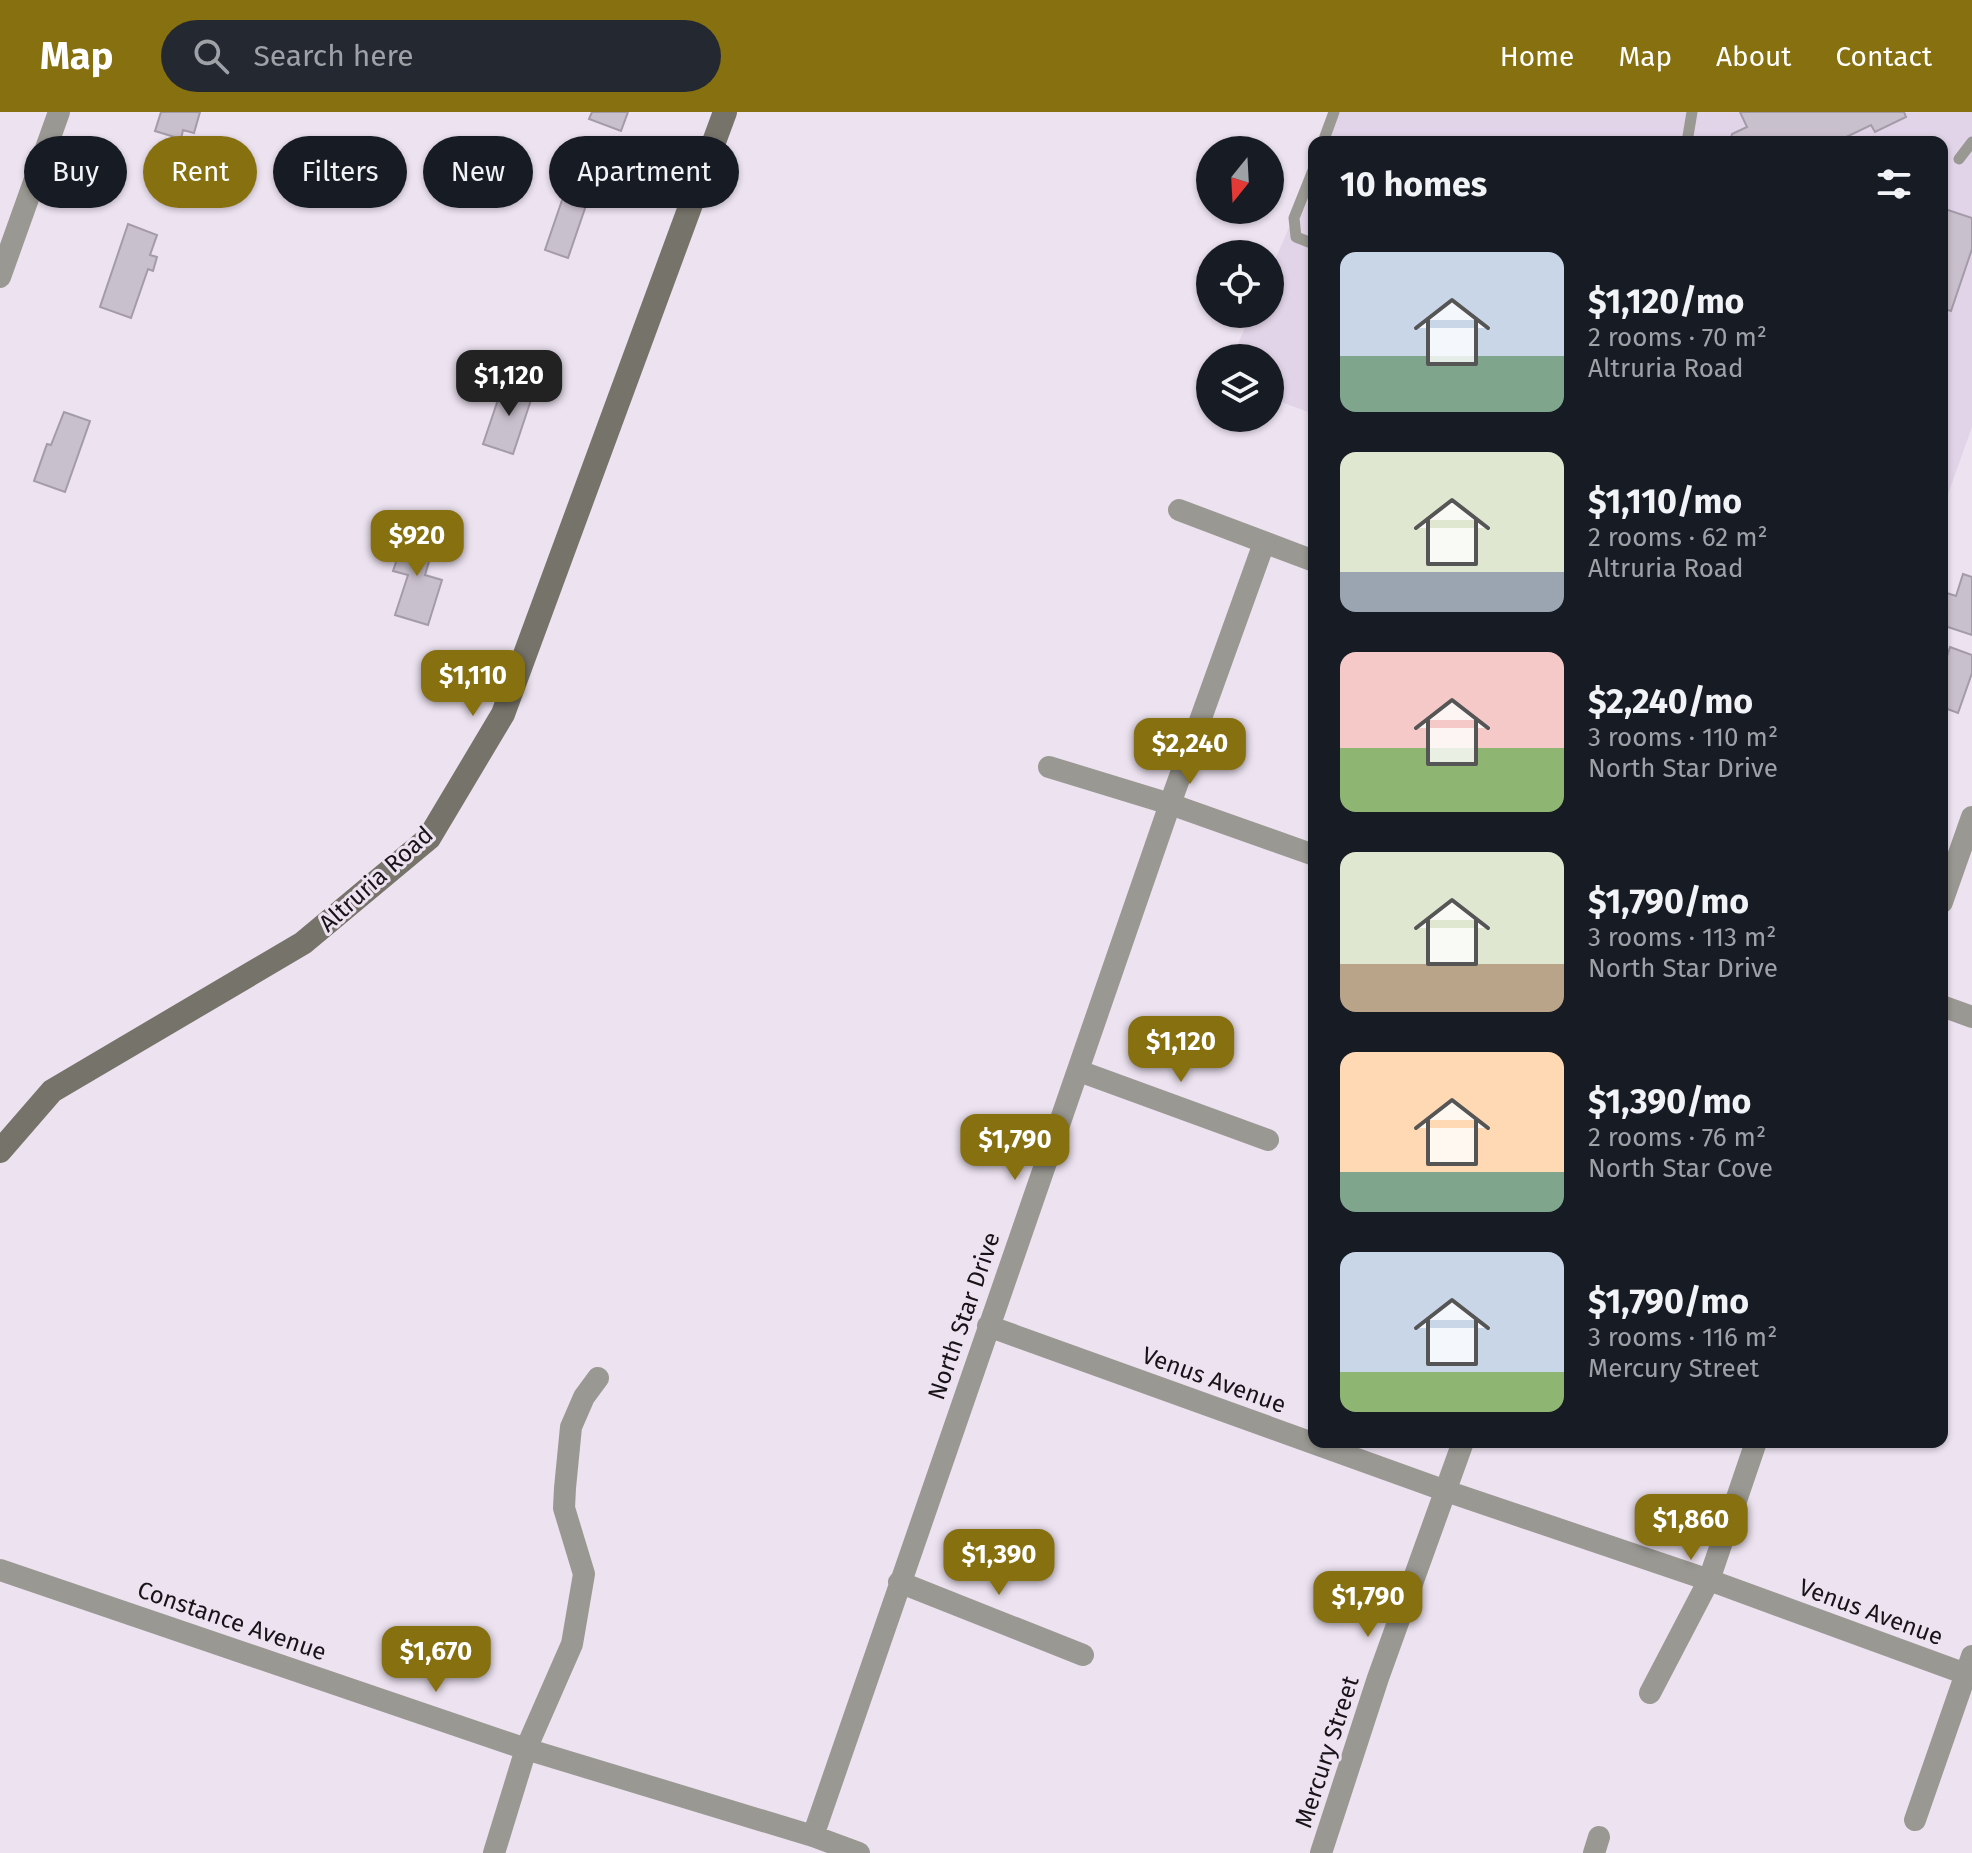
<!DOCTYPE html>
<html lang="en">
<head>
<meta charset="utf-8">
<style>
	:root { --surface:#171b24; --page:#242831; --text:#f1f3f6; --muted:#9ea1a6; --accent:#877010 }
	body { margin:0; font-family:"Fira Sans",sans-serif; background:var(--page); color:var(--text); height:100vh; display:flex; flex-direction:column; font-size:30px; white-space:nowrap }
	* { box-sizing:border-box; margin:0 }
	p { font-size:26px; color:var(--muted) }
	.icon { flex:none; width:44px; height:44px; fill:none; stroke:currentColor; stroke-width:2; stroke-linecap:round; stroke-linejoin:round }
	.map { position:relative; flex:1; overflow:hidden }
	.side { position:absolute; left:1308px; top:24px; width:640px; height:1312px; display:flex; flex-direction:column; background:var(--surface); border-radius:16px; box-shadow:0 2px 6px #0004 }
	.side>* { flex:none }
	.hud { position:absolute; left:24px; top:24px; width:760px; height:72px; display:flex; gap:16px }
	.needle { width:52px; rotate:198deg }
	.buttons { position:absolute; left:1196px; top:24px; display:grid; gap:16px }
	.buttons a { display:grid; place-items:center; width:88px; height:88px; border-radius:50%; background:var(--surface); box-shadow:0 2px 6px #0004; font-size:40px }
	.price { position:absolute; translate:-50% -68px; padding:0 18px; border-radius:16px; background:var(--accent); color:#fff; font-size:26px; line-height:52px; filter:drop-shadow(0 2px 4px #0008) }
	.price::after { content:''; position:absolute; left:50%; top:48px; width:24px; height:18px; margin-left:-12px; background:inherit; clip-path:polygon(0 0,100% 0,50% 100%) }
	.price.current { background:#222; color:#fff }
	ul { padding:0; list-style:none }
	li { display:flex; align-items:center; gap:24px; height:200px; padding:0 32px }
	li span { display:grid; place-items:center; flex:none; width:224px; height:160px; border-radius:16px; color:#555 }
	li>.icon { margin-inline-start:auto }
	span .icon { width:96px; height:96px; fill:#fffc; stroke-width:1 }
	li b { font-size:34px }
	h2 { display:flex; justify-content:space-between; align-items:center; height:96px; padding:0 32px; font-size:34px }
	.pill { padding:0 28px; border-radius:36px; background:var(--surface); box-shadow:0 2px 6px #0004; font-size:28px; line-height:72px }
	.pill.current { background:var(--accent); color:#fff }
	header { display:flex; align-items:center; gap:48px; box-sizing:border-box; height:112px; padding:0 40px; background:var(--accent); color:#fff }
	header strong { font-size:38px }
	nav { display:flex; gap:44px; margin-inline-start:auto; font-size:28px }
	.search { width:560px; height:72px; background:var(--page); display:flex; align-items:center; gap:20px; box-sizing:border-box; padding:0 28px; border-radius:44px; color:var(--muted); font-size:30px }
	.map>svg:first-child { display:block }
	.built { fill:#e2d4e8 }
	.building { fill:#c9c0cd; stroke:#a49ba9; stroke-width:2 }
	.lines { fill:none; stroke-linecap:round; stroke-linejoin:round }
	.lane { stroke:#9a9892; stroke-width:11 }
	.street { stroke:#9a9892; stroke-width:22 }
	.secondary { stroke:#76736a; stroke-width:24 }
	.labels { text-anchor:middle; dominant-baseline:central; stroke-width:6; stroke-linejoin:round; paint-order:stroke }
	.street-label { font-size:24px; fill:#171318; stroke:#ece2f0 }
</style>
</head>
<body>
<header>
<strong>Map</strong>
<div class="search"><svg class="icon" aria-label="search" viewBox="0 0 24 24"><circle cx="10" cy="10" r="6"/><path d="M15 15l6 6"/></svg>Search here</div>
<nav><a>Home</a><a>Map</a><a>About</a><a>Contact</a></nav>
</header>
<div class="map">
<svg width="1972" height="1741" viewBox="0 0 1972 1741">
	<rect width="100%" height="100%" fill="#ece2f0"/>
	<path class="built" d="M1340 0H1972V315L1942 399V30H1327Z
		M1314 59V302L1270 286V246H1232L1251 202H1270V159Z"/>
	<path class="building" d="M161 0H200L194 21 183 18 181 27 155 19Z
		M592 0H628L621 19 589 7Z
		M1740 0H1904L1906 5 1875 20 1871 13 1836 30H1730L1732 22 1747 15Z
		M571 62 594 70 568 146 545 138Z
		M1942 96 1972 106V137L1951 199 1942 196Z
		M128 112 157 123 150 143 157 145 153 159 148 157 131 206 100 195Z
		M504 270 534 279 513 342 483 332Z
		M64 300 90 309 65 380 34 369 47 332 51 333Z
		M407 417 436 426 425 463 442 468 428 513 395 503 408 463 393 459Z
		M1963 462 1972 465V523L1942 513 1947 499 1942 497 1944 480 1956 484Z
		M1950 535 1972 543V561L1958 601 1942 595V559Z"/>
	<g class="lines">
		<path class="lane" d="M1323 30 1334 0
			M1687 30 1692 0
			M1959 47 1972 30
			M1314 56 1294 106 1296 125 1314 132"/>
		<path class="street" d="M0 165 59 0
			M1179 398 1314 449
			M1049 655 1170 692 1314 743
			M1942 790 1972 705
			M1942 894 1972 905
			M1079 959 1268 1028
			M988 1214 1446 1379 1709 1468 1966 1562
			M0 1458 526 1637 813 1724 859 1741
			M899 1470 1083 1543
			M1650 1581 1709 1468 1756 1330
			M1915 1708 1972 1544
			M813 1724 1170 692 1264 431
			M494 1741 526 1637 572 1532 584 1462 564 1396 565 1376 571 1315 584 1285 598 1266
			M1321 1741 1378 1566 1463 1330
			M1594 1741 1599 1725"/>
		<path class="secondary" d="M0 1039 52 979 303 831 429 726 503 602 725 0"/>
	</g>
	<g class="labels">
		<g class="street-label">
			<text transform="translate(376 767) rotate(-42)">Altruria Road</text>
			<text transform="translate(964 1204) rotate(-71)">North Star Drive</text>
			<text transform="translate(1214 1268) rotate(20)">Venus Avenue</text>
			<text transform="translate(1871 1500) rotate(20)">Venus Avenue</text>
			<text transform="translate(232 1509) rotate(19)">Constance Avenue</text>
			<text transform="translate(1327 1640) rotate(-72)">Mercury Street</text>
		</g>
	</g>
</svg>
<div class="buttons">
<a><svg class="needle" viewBox="-14 -14 28 28"><path d="M0-13l5 13h-10z" fill="#e53935"/><path d="M0 13l5-13h-10z" fill="#9ea1a6"/></svg></a>
<a><svg class="icon" aria-label="locate" viewBox="0 0 24 24"><circle cx="12" cy="12" r="6"/><path d="M12 2v4M12 18v4M2 12h4M18 12h4"/></svg></a>
<a><svg class="icon" aria-label="layers" viewBox="0 0 24 24"><path d="M12 4l9 5-9 5-9-5zM3 14l9 5 9-5"/></svg></a>
</div>
<b class="price current" style="left:509px;top:306px">$1,120</b>
<b class="price" style="left:417px;top:466px">$920</b>
<b class="price" style="left:473px;top:606px">$1,110</b>
<b class="price" style="left:1190px;top:674px">$2,240</b>
<b class="price" style="left:1181px;top:972px">$1,120</b>
<b class="price" style="left:1015px;top:1070px">$1,790</b>
<b class="price" style="left:1691px;top:1450px">$1,860</b>
<b class="price" style="left:999px;top:1485px">$1,390</b>
<b class="price" style="left:1368px;top:1527px">$1,790</b>
<b class="price" style="left:436px;top:1582px">$1,670</b>
<div class="hud">
<a class="pill">Buy</a>
<a class="pill current">Rent</a>
<a class="pill">Filters</a>
<a class="pill">New</a>
<a class="pill">Apartment</a>
</div>
<section class="side">
<h2>10 homes<svg class="icon" aria-label="filters" viewBox="0 0 24 24"><path d="M4 7h16M4 17h16"/><circle cx="9" cy="7" r="2"/><circle cx="15" cy="17" r="2"/></svg></h2>
<ul>
<li><span style="background:linear-gradient(#c9d6e8 65%,#7fa58c 0)"><svg class="icon" aria-label="home" viewBox="0 0 24 24"><path d="M3 11l9-7 9 7M6 9v11h12V9"/></svg></span><div><b>$1,120/mo</b><p>2 rooms · 70 m²</p><p>Altruria Road</p></div></li>
<li><span style="background:linear-gradient(#dfe7d0 75%,#9aa5b1 0)"><svg class="icon" aria-label="home" viewBox="0 0 24 24"><path d="M3 11l9-7 9 7M6 9v11h12V9"/></svg></span><div><b>$1,110/mo</b><p>2 rooms · 62 m²</p><p>Altruria Road</p></div></li>
<li><span style="background:linear-gradient(#f6c9c9 60%,#8fb573 0)"><svg class="icon" aria-label="home" viewBox="0 0 24 24"><path d="M3 11l9-7 9 7M6 9v11h12V9"/></svg></span><div><b>$2,240/mo</b><p>3 rooms · 110 m²</p><p>North Star Drive</p></div></li>
<li><span style="background:linear-gradient(#dfe7d0 70%,#b9a48a 0)"><svg class="icon" aria-label="home" viewBox="0 0 24 24"><path d="M3 11l9-7 9 7M6 9v11h12V9"/></svg></span><div><b>$1,790/mo</b><p>3 rooms · 113 m²</p><p>North Star Drive</p></div></li>
<li><span style="background:linear-gradient(#ffd9b3 75%,#7fa58c 0)"><svg class="icon" aria-label="home" viewBox="0 0 24 24"><path d="M3 11l9-7 9 7M6 9v11h12V9"/></svg></span><div><b>$1,390/mo</b><p>2 rooms · 76 m²</p><p>North Star Cove</p></div></li>
<li><span style="background:linear-gradient(#c9d6e8 75%,#8fb573 0)"><svg class="icon" aria-label="home" viewBox="0 0 24 24"><path d="M3 11l9-7 9 7M6 9v11h12V9"/></svg></span><div><b>$1,790/mo</b><p>3 rooms · 116 m²</p><p>Mercury Street</p></div></li>
</ul>
</section>
</div>
</body>
</html>
